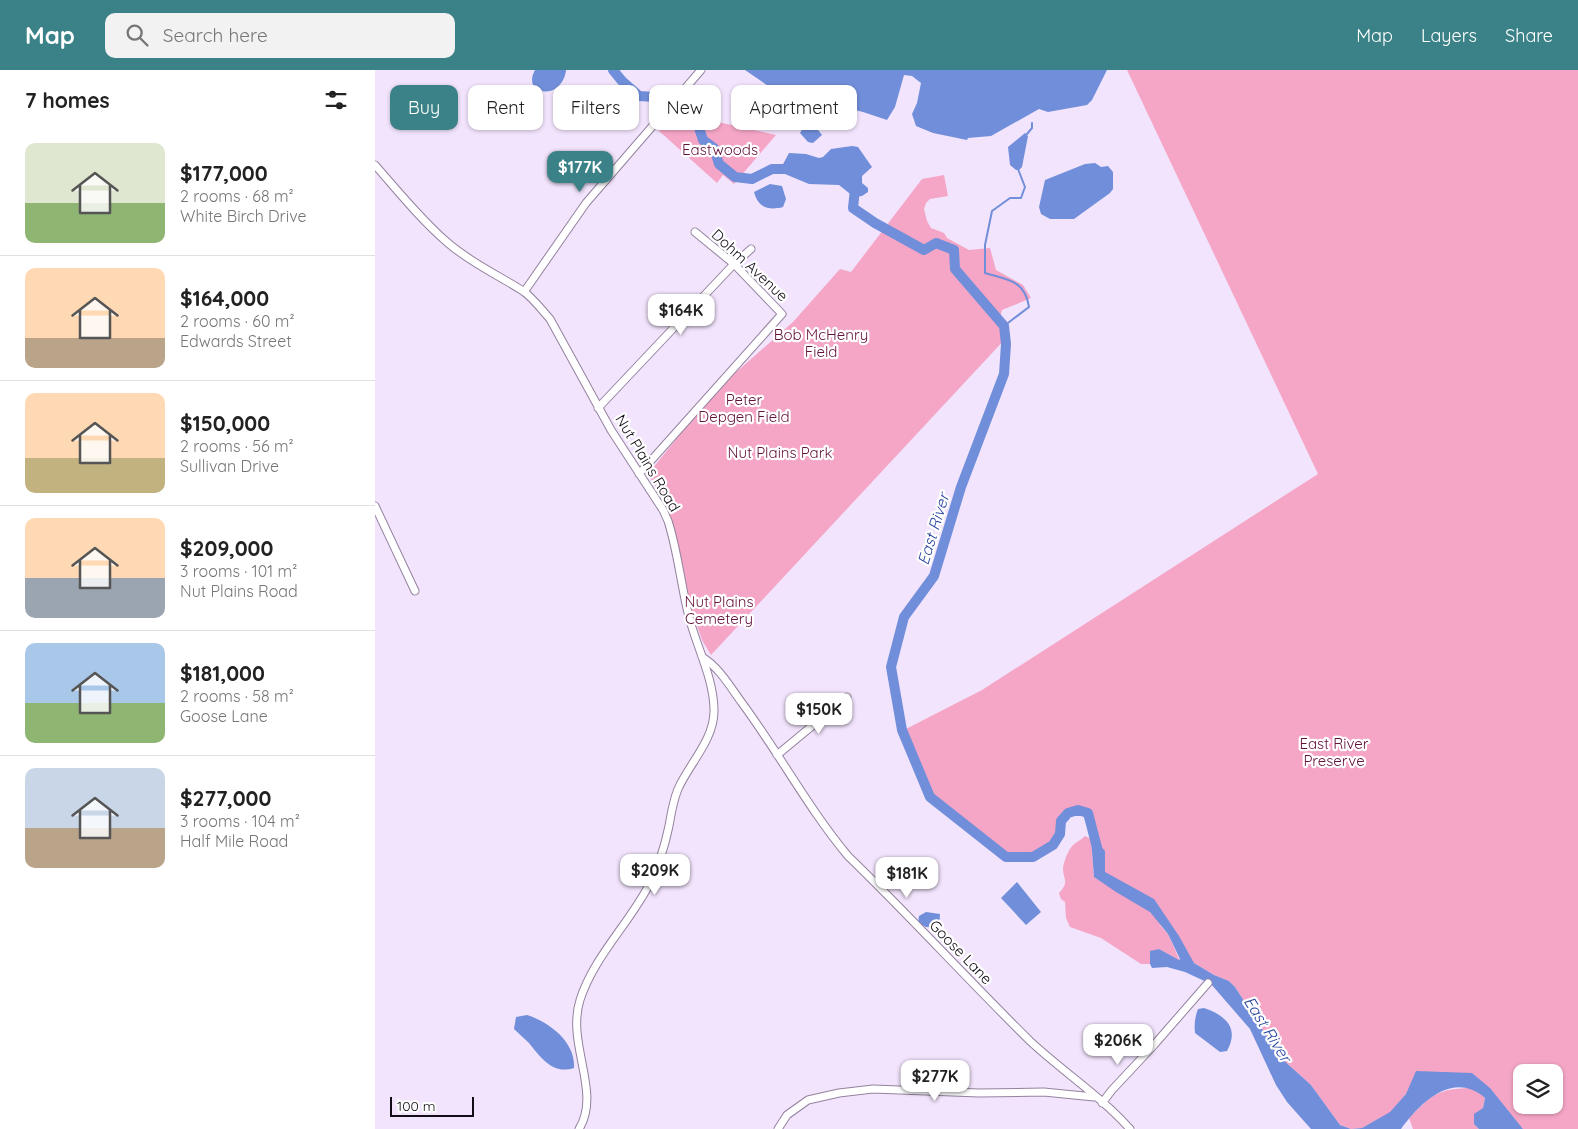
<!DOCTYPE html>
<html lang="en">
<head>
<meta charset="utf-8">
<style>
	:root { --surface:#fff; --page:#f2f2f2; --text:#222; --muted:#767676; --line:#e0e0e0; --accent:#3a8288 }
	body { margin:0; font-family:Quicksand,sans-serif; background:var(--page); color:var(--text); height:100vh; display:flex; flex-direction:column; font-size:19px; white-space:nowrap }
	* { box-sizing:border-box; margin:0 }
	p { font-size:16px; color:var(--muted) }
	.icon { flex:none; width:28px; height:28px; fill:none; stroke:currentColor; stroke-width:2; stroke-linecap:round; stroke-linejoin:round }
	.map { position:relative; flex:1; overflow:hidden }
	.details { display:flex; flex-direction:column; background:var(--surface); width:375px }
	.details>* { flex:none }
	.hud { position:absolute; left:15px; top:15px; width:475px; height:45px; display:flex; gap:10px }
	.buttons { position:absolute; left:1138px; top:994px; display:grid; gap:10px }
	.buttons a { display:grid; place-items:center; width:50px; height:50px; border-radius:10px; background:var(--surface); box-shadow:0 1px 4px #0004; font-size:25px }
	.scale { position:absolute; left:15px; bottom:12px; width:84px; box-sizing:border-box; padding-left:5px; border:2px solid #130d17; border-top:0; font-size:14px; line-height:18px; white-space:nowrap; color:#130d17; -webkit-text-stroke:4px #fff; paint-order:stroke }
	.price { position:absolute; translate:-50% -42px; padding:0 11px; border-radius:10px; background:#fff; color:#222; font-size:16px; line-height:32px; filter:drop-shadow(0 1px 2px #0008) }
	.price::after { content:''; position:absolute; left:50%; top:30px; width:15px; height:11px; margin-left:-8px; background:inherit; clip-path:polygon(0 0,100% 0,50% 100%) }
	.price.on { background:var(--accent); color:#fff }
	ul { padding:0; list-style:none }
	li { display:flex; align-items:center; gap:15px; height:125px; padding:0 25px }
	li+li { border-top:1px solid var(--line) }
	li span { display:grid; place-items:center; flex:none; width:140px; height:100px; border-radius:10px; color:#555 }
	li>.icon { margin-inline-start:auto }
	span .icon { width:60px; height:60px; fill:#fffc; stroke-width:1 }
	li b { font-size:21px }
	h2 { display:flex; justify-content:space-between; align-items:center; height:60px; padding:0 25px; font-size:21px }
	.pill { padding:0 18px; border-radius:10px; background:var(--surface); box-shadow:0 1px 4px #0004; font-size:18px; line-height:45px }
	.pill.on { background:var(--accent); color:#fff }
	header { display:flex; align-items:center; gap:30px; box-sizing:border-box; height:70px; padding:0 25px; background:var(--accent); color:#fff }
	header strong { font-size:24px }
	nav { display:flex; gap:28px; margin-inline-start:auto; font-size:18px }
	.search { width:350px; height:45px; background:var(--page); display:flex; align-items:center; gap:12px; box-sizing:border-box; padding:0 18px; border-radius:10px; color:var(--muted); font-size:19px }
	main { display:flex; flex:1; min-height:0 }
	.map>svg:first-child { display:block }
	.green { fill:#f5a6c6; fill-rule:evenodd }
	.water { fill:#718eda }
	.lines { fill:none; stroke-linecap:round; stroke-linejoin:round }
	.stream { stroke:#718eda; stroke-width:2 }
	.river { stroke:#718eda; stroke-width:10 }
	.minor-casing { stroke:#93829f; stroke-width:9 }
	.minor { stroke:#fff; stroke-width:7 }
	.labels { text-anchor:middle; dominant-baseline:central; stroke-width:4.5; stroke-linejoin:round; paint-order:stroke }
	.park-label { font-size:15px; fill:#62113b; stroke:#fff }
	.street-label { font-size:15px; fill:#130d17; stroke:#fff }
	.water-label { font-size:16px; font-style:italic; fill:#2b46a0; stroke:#fff }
</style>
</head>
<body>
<header>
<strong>Map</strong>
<div class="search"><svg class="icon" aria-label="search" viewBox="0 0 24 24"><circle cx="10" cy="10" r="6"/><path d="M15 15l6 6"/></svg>Search here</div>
<nav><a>Map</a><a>Layers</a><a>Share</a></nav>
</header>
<main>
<section class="details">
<h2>7 homes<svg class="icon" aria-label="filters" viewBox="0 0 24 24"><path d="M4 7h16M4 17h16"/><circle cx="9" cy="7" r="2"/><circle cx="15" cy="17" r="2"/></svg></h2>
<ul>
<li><span style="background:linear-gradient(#dfe7d0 60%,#8fb573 0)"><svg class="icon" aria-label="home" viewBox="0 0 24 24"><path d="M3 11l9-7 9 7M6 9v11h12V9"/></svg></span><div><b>$177,000</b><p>2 rooms · 68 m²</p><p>White Birch Drive</p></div></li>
<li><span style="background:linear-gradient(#ffd9b3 70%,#b9a48a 0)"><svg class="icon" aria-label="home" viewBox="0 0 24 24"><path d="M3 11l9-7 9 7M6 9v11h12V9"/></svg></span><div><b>$164,000</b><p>2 rooms · 60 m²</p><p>Edwards Street</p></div></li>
<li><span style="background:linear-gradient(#ffd9b3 65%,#c2b280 0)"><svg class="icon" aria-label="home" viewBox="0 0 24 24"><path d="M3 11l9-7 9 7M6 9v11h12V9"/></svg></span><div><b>$150,000</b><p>2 rooms · 56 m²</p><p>Sullivan Drive</p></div></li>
<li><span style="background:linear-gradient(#ffd9b3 60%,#9aa5b1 0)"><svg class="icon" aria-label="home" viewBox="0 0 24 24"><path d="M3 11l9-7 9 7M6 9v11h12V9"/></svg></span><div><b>$209,000</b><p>3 rooms · 101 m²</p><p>Nut Plains Road</p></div></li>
<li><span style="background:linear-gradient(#a9c7e8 60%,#8fb573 0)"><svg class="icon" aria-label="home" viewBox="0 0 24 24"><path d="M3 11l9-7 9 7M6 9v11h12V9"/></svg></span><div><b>$181,000</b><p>2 rooms · 58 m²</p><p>Goose Lane</p></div></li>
<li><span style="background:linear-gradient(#c9d6e8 60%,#b9a48a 0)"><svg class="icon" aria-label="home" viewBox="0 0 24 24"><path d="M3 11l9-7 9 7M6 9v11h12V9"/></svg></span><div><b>$277,000</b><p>3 rooms · 104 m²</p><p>Half Mile Road</p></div></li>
</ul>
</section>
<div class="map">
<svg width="1203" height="1059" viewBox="0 0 1203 1059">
	<rect width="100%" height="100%" fill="#f2e4fd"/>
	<path class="green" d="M752 0H1203V1059H1148L1097 1003 1031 1024 1016 1042 987 1058 976 1059 965 1055 936 1015 906 988 860 917 854 911 839 905 819 893 811 892 798 865 784 854 793 864 805 891 784 879 775 882V894H766L726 868 695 857 691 848 690 832 686 829 684 823C695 811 688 810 688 798 689 791 693 780 698 775 701 772 706 770 710 766L716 769 719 807 773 840 727 804 720 785 722 772 713 743 703 740 693 743 686 751 685 764 678 775 658 787H631L555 727 527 661 607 620 943 404ZM1146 1002H1179V1035H1146Z
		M298 42 401 65 359 114 348 105 342 113 283 60Z
		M569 105 573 126 555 129 551 133 549 139 552 151 556 158 569 163 572 168 594 180 615 178 621 200 648 215 656 228 627 240 625 247 632 267 336 585 327 570 310 522 300 461 289 431 273 404 341 320 418 252 465 199 476 202 547 109Z
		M1094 1018 1103 1022 1110 1028 1108 1038 1099 1054 1104 1059H1038L1034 1048C1056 1026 1061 1019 1094 1018Z"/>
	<path class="water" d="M160 0H191V1C186 32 146 25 160 0Z
		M370 0H732L717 30 712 35 673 42 664 39 616 66 593 68 592 70 558 63 541 56 537 44 542 33 546 13 537 6 529 5 520 37 512 50 488 42 437 29 414 27 399 20Z
		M433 55 443 60 447 65 438 73 433 72 425 63 429 56Z
		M650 63 653 66 647 97 644 100H641L635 95 633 77Z
		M477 76 483 77 497 97 487 106V113L493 118V122L487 126 479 127 464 115 434 114 410 104 406 98 414 83 431 84 444 88 448 87 456 79Z
		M720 93 726 97 733 96 738 102V119L735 123 699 149H675L666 144 664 137 670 110 710 94Z
		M395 114 407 116 411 129 408 137C393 141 383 137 379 122Z
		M716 769 722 772 730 781V802L779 829 804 866 819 893 839 905 854 911 860 917 906 988 936 1015 965 1055 976 1059 987 1058 1015 1042 1031 1024 1041 1001 1097 1003 1115 1018 1148 1059H1104L1099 1054V1044L1108 1038 1110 1028C1078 1000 1045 1033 1026 1059H936L912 1032 901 1015 875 959 836 914 810 902 792 897 777 898 775 894V881L784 879 804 890 805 889 793 864 775 842 741 822 719 807Z
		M642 812 666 842 651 855 626 828Z
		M551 842 565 844 564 858 551 857 543 853 544 846Z
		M829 938C850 945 865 958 852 981L845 982 820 963C819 954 820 947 823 939Z
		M152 945C174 952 201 972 199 998 178 1005 166 988 154 973 149 968 144 964 139 959L141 947Z"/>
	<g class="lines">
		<path class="stream" d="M652 64 657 58V53
			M629 256 654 237C650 210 633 210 610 203V175L617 141 635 128H646L650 117 643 99"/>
		<path class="river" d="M238 0 247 11 264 26 280 27 309 48 322 52 328 70 339 78 344 94 360 107 377 109 397 99H418
			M477 116 480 119 478 138 500 153 549 180 561 173 579 180 580 199 629 256 631 274 629 304 586 417 559 506 529 547 516 597 527 660 555 727 631 787H658L678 775 685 764 686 751 693 743 703 740 713 743 724 785"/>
		<defs>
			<path id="minor" d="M0 95C23 121 46 150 73 173 96 193 123 205 148 221 158 228 166 239 175 249L236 360 288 440 293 451C303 482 306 516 314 547 322 578 339 609 339 641 339 670 314 694 303 719 298 731 296 744 294 756 290 775 284 795 275 813 255 853 219 886 205 930 191 974 227 1022 204 1059
				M149 222 211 133 326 0
				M223 338 359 194 376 179
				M264 404 407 244 359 194 320 162
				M0 436 40 521
				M327 587C344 597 356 618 367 633 404 683 433 738 473 786 535 846 593 910 655 971 687 1001 727 1027 755 1059
				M402 685 472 627
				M727 1033 737 1020 779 975 833 913
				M403 1059 412 1045 433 1030 464 1023 498 1019 604 1023 669 1022 719 1027"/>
		</defs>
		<use href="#minor" class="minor-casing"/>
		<use href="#minor" class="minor"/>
	</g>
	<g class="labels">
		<g class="park-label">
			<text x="345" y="79">Eastwoods</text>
			<text x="446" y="264">Bob McHenry<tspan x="446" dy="17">Field</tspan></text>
			<text x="369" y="329">Peter<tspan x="369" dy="17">Depgen Field</tspan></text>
			<text x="405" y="382">Nut Plains Park</text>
			<text x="344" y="531">Nut Plains<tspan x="344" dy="17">Cemetery</tspan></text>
			<text x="959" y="673">East River<tspan x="959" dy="17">Preserve</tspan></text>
		</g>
		<g class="street-label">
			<text transform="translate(375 195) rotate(43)">Dohm Avenue</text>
			<text transform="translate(273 393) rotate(59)">Nut Plains Road</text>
			<text transform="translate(586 882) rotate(46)">Goose Lane</text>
		</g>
		<g class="water-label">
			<text transform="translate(558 459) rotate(-73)">East River</text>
			<text transform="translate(893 959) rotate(58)">East River</text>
		</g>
	</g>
</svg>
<div class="buttons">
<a><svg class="icon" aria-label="layers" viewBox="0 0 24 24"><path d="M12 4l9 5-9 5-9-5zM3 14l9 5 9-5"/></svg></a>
</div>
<div class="scale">100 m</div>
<b class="price on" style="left:205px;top:123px">$177K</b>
<b class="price" style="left:306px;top:266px">$164K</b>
<b class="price" style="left:444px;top:665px">$150K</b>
<b class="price" style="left:280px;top:826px">$209K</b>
<b class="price" style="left:532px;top:829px">$181K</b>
<b class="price" style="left:743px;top:996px">$206K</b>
<b class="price" style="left:560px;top:1032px">$277K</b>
<div class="hud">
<a class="pill on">Buy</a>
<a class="pill">Rent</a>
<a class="pill">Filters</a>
<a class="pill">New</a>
<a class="pill">Apartment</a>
</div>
</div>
</main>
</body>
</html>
